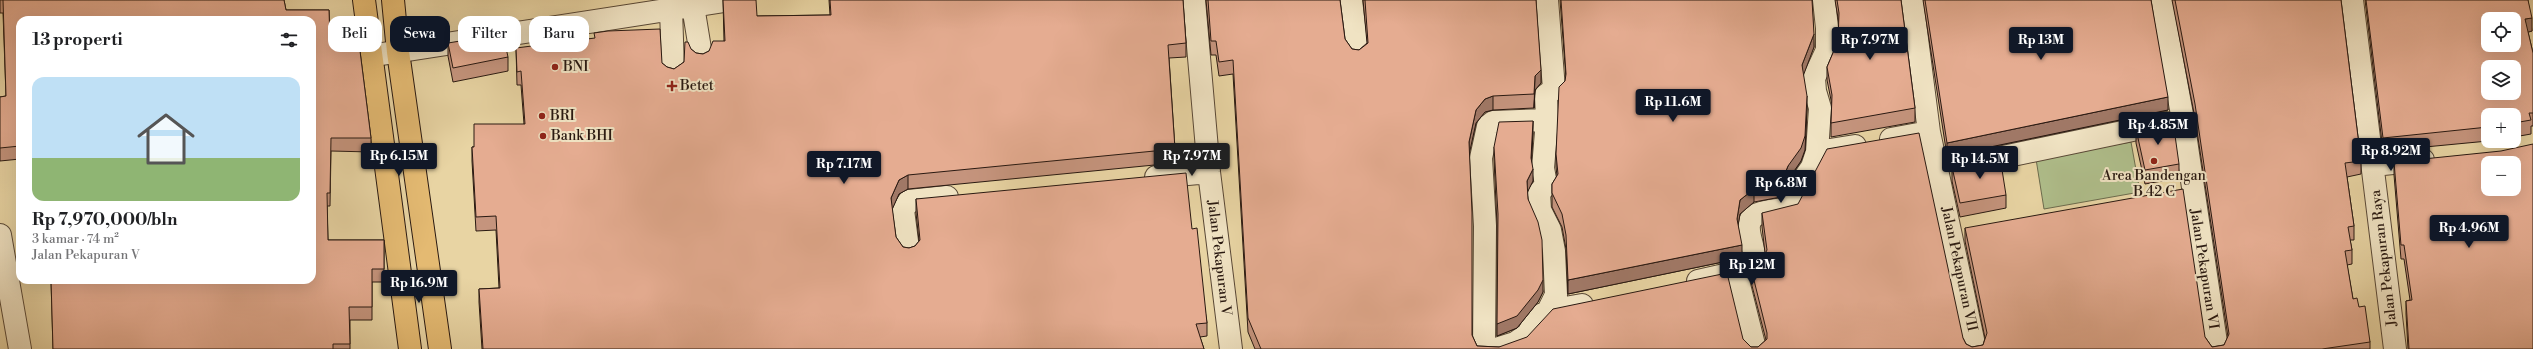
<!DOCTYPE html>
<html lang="id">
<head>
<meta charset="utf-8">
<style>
	:root { --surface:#fff; --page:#f2f2f2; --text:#202124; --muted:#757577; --line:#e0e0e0; --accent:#111827 }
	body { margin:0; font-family:"Libre Bodoni",serif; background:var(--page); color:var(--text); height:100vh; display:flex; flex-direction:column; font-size:15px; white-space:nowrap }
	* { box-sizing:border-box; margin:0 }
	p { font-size:13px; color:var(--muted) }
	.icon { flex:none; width:22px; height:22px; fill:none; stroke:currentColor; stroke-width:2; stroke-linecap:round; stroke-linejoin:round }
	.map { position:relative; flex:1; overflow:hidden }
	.sheet { position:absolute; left:16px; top:16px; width:300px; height:268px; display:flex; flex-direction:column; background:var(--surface); border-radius:12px; box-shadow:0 4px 16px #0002 }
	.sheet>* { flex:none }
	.top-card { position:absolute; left:328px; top:16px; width:380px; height:36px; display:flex; gap:8px }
	.controls { position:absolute; left:2481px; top:12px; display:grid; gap:8px }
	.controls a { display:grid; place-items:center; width:40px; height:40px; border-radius:8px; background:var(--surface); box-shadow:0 4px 16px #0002; font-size:20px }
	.price { position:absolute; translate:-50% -34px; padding:0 9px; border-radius:4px; background:var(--accent); color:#fff; font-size:13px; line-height:26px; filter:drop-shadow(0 1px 2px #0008) }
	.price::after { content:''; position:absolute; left:50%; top:24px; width:12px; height:9px; margin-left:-6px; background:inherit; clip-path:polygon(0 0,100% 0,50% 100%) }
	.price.on { background:#222; color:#fff }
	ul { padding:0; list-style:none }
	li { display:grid; align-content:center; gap:8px; height:212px; padding:0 16px }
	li+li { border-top:1px solid var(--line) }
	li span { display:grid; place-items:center; height:124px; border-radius:12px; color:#555 }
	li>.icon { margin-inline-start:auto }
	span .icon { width:72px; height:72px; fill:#fffc; stroke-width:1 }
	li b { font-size:17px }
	h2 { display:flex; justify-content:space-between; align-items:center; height:48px; padding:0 16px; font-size:17px }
	.tag { padding:0 14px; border-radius:12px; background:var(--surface); box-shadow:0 4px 16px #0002; font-size:14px; line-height:36px }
	.tag.on { background:var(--accent); color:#fff }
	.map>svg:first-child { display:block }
	.green { fill:#afbe8b; stroke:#6c6c4e }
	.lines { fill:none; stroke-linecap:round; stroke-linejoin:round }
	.minor-casing { stroke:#594836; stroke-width:24 }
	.major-casing { stroke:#291911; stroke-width:24 }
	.minor { stroke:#f0e3c3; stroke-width:22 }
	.major { stroke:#e4ba72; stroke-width:22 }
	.wall { fill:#c5947d; stroke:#291911 }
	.shaded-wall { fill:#a07866; stroke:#291911 }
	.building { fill:#e5ac91; stroke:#291911; fill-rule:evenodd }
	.poi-dot { fill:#8f2418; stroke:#f0e3c3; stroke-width:1.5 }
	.labels { text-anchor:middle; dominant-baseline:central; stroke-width:4; stroke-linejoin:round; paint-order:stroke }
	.poi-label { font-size:14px; fill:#291911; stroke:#f0e3c3; text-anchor:start }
	.street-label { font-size:14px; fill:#291911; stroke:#f0e3c3 }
</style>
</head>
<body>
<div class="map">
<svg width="2533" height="349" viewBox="0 0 2533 349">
	<rect width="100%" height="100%" fill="#e8d4a3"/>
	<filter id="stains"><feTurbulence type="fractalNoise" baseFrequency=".005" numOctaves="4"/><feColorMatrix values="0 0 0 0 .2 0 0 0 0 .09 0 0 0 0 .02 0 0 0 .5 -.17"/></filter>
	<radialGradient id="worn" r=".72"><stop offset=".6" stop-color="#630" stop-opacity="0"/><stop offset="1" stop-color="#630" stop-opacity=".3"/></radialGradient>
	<path class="green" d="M2131 142 2140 192 2044 209 2036 159Z"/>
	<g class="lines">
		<defs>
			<path id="minor" d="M1194 0 1209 172 1231 349
				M1351 0 1357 51
				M1547 0 1554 89 1546 95 1547 120
				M1912 0 1929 132 1975 349
				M2161 0 2183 120 2217 349
				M2352 0 2395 349
				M693 6 701 55
				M671 9 673 70
				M369 56 731 0
				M1891 139 1929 132
				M1817 152 1820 108 1815 91 1814 78 1827 50V28L1824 0
				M1970 164 2166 123
				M2373 165 2423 160
				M1156 177 1209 172
				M0 235 20 349
				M908 249 903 210 909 201 947 197
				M1736 273 1755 349
				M1698 281 1751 269C1764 256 1735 223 1758 214 1768 210 1780 210 1790 208L1798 187 1812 167 1817 152 1855 146
				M1484 349 1485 226 1481 158 1488 126 1493 122 1547 120 1543 168 1546 185 1539 193 1540 210 1550 230 1554 251 1556 295 1548 311
				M1496 349 1515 343 1528 334 1536 318 1548 311 1582 305"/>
			<path id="major" d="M364 0 410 349
				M393 0 398 52 440 349"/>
		</defs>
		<use href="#minor" class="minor-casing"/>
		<use href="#major" class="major-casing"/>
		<use href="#minor" class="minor"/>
		<use href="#major" class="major"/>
	</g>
	<path class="wall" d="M0 0H284L286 10H329L330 40 357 39 360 51 371 138V152L331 151 330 206H327L328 240H384V282H372V320H350V349H53L51 280H312V20H20V159L0 161V97L6 96 3 13H0Z
		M723 0 757 16 830 15 829 0H1183L1186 43V57L1169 58 1175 149V163L908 189 899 194 892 209 896 237 903 247 909 248 915 246 919 241 916 213V199L1192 229 1207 323V336L1200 337 1204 349H482L479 302V289L499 288 496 230 476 231 472 161V147H474L524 124 521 85H517L516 48 662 63 667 67 674 69 684 62 691 49 696 53 703 54 709 51 724 41Z
		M1206 0H1340L1345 39 1352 49 1359 50 1367 43 1363 0H1536L1541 83 1535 90 1534 108 1493 110 1485 112 1476 123 1469 153 1472 335 1477 346 1499 347 1743 339 1751 347H1758L1766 340 1751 282V268L1759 265 1765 253 1762 227V213L1963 338 1966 344 1972 347 1983 345 1985 338 1965 241V228L2205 337 2212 347 2224 345 2228 337 2195 118 2172 0H2341L2361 161V174L2347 177 2354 226V240H2350L2352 250V264L2347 265 2353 299 2359 307 2370 342V349H1255L1248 332 1233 74 1219 76 1216 55H1211Z
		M1560 0H1812L1814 47 1803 74 1807 109 1805 150 1801 161 1788 180 1781 197 1754 202 1740 214 1738 225 1742 258 1568 294 1566 249 1562 227 1552 207V184L1557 176 1556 167V154L1566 78Z
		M1835 0H1901L1915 108V122L1831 137V123L1832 105 1827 80V67L1838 41 1839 24Z
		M1923 0H2151L2168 110 1947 156Z
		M2365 0H2528L2532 31 2528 32 2533 53V126H2531V134L2514 137V115H2488V141L2383 151Z
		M448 43 508 57V71L453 82 448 56Z
		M2136 129 2179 164V178L2145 184 2136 143Z
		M1533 133 1531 162 1533 181 1527 192 1528 199 1543 292 1538 302 1517 328 1497 336V225L1494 159V147Z
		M2394 162 2533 349H2408L2406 314V301L2410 300 2404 259H2401L2394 175Z
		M1952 167 2006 195V208L1960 217 1952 181Z"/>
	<path class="shaded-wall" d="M2532 18V31L2525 33V19Z
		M1814 34V47L1802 79V65Z
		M1541 70V83L1535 90 1534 108 1535 76Z
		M1493 96V110L1485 112 1476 123 1469 155V142L1476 110 1485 99Z
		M1807 96V109L1805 150 1801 161 1788 180 1781 197V183L1788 166Z
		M2168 97V110L1947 156V143Z
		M1533 121V133L1531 170V158Z
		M1533 169V181L1527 193V181Z
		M908 175V189L899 194 891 212V198L899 180Z
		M1754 189V202L1740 214 1737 232V219L1740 200Z
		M1742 245V258L1568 294V280Z
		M1543 280V292L1538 302 1517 328 1497 336V324Z"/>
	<path class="building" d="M3 0H284L286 10H329L330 40 357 39 360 51 371 138H331L330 193H327L328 240H384V269H372V307H349L350 344H333V349H53L51 280H312V20H20V146L0 148V97L6 96Z
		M723 0H756L757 16 831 15 830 0H1183L1186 43 1168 45 1175 149 908 175 899 180 891 198 896 237 903 247 909 248 915 246 920 240 916 199 1186 173 1192 229 1197 228 1207 323 1196 324 1204 349H483L479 289 500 288 496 216 476 217 472 147H474V124H525L521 71 517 72 516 48 595 38 594 33 608 31 660 29 662 63 667 67 674 69 684 62 685 42H688L691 49 696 53 703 54 709 51 713 41H725Z
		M1208 0H1340L1345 39 1352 49 1359 50 1368 43 1365 0H1536L1541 70 1535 76 1534 94 1493 96 1485 99 1476 110 1469 142 1472 213V335L1477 346 1499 347 1527 337 1553 309 1727 273 1743 339 1751 347H1758L1767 339V333L1751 268 1759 265 1767 250 1762 213 1798 204 1827 149 1919 133 1963 338 1966 344 1972 347 1983 345 1987 333 1965 228 2183 189 2205 337 2212 347 2224 345 2229 334 2195 104 2175 0H2341L2361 161 2345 163 2354 226 2348 227 2352 250 2345 251 2353 299 2357 298 2359 307 2365 306 2370 342 2322 349H1261L1248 318 1233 60 1219 62 1216 41H1211Z
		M1561 0H1812L1814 34 1802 65 1807 96 1805 136 1801 148 1788 166 1781 183 1754 189 1740 200 1737 219 1742 245 1568 280 1566 235 1562 214 1552 193V184L1558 174 1556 154 1559 87 1565 81 1566 74Z
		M1837 0H1901L1915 108 1831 123 1832 95 1827 67 1838 41 1839 13Z
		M1925 0H2151L2168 97 1947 143Z
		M2366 0H2528L2532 18 2525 19 2533 53V113H2529L2531 120 2514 123V115H2488V127L2383 138ZM2488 19H2514V45H2488ZM2488 67H2514V93H2488Z
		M503 34 508 57 453 68 448 43Z
		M1533 121 1531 158 1533 169 1527 181 1528 199 1538 222 1542 240 1543 280 1538 290 1517 316 1497 324 1498 214 1494 147 1499 122Z
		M2173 121 2179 164 2145 170 2136 129Z
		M2533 144V349H2409L2406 301 2412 300 2404 245H2401L2394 162 2501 151ZM2488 163H2514V189H2488Z
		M2000 157 2006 195 1960 203 1952 167Z"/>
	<g class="poi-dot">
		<circle cx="555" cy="67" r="4"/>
		<path d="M670 80h4v4h4v4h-4v4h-4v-4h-4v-4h4z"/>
		<circle cx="542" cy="116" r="4"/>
		<circle cx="543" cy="136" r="4"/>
		<circle cx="2154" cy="161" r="4"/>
	</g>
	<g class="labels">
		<g class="poi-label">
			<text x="563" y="67">BNI</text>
			<text x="680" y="86">Betet</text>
			<text x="550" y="116">BRI</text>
			<text x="551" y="136">Bank BHI</text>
			<text x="2154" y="176" text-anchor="middle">Area Bandengan<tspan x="2154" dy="16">B 42 C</tspan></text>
		</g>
		<g class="street-label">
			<text transform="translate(1219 258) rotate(83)">Jalan Pekapuran V</text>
			<text transform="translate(2384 258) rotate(-97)">Jalan Pekapuran Raya</text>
			<text transform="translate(1959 269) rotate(78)">Jalan Pekapuran VII</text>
			<text transform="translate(2204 269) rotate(81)">Jalan Pekapuran VI</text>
		</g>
	</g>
	<rect width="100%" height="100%" filter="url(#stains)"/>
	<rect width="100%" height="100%" fill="url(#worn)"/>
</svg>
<div class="controls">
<a><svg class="icon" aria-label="locate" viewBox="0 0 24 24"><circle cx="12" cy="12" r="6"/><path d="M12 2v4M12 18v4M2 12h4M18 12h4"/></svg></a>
<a><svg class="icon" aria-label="layers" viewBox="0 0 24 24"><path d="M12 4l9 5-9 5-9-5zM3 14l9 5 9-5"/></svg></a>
<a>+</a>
<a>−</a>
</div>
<b class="price" style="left:1870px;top:61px">Rp 7.97M</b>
<b class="price" style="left:2041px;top:61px">Rp 13M</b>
<b class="price" style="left:1673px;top:123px">Rp 11.6M</b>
<b class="price" style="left:2158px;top:146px">Rp 4.85M</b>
<b class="price" style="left:2391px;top:172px">Rp 8.92M</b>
<b class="price" style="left:399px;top:177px">Rp 6.15M</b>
<b class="price on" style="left:1192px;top:177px">Rp 7.97M</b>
<b class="price" style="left:1980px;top:180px">Rp 14.5M</b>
<b class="price" style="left:844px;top:185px">Rp 7.17M</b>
<b class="price" style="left:1781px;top:204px">Rp 6.8M</b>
<b class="price" style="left:2469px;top:249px">Rp 4.96M</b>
<b class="price" style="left:1752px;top:286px">Rp 12M</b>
<b class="price" style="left:419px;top:304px">Rp 16.9M</b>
<div class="top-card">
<a class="tag">Beli</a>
<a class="tag on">Sewa</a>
<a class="tag">Filter</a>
<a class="tag">Baru</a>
</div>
<section class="sheet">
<h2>13 properti<svg class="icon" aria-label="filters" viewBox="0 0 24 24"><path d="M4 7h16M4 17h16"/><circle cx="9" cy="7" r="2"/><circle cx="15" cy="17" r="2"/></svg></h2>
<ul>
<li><span style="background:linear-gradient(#bfe0f5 65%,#8fb573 0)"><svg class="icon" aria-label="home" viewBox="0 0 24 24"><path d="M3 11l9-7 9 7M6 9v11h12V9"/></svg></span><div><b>Rp 7,970,000/bln</b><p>3 kamar · 74 m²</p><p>Jalan Pekapuran V</p></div></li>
</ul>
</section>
</div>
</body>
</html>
